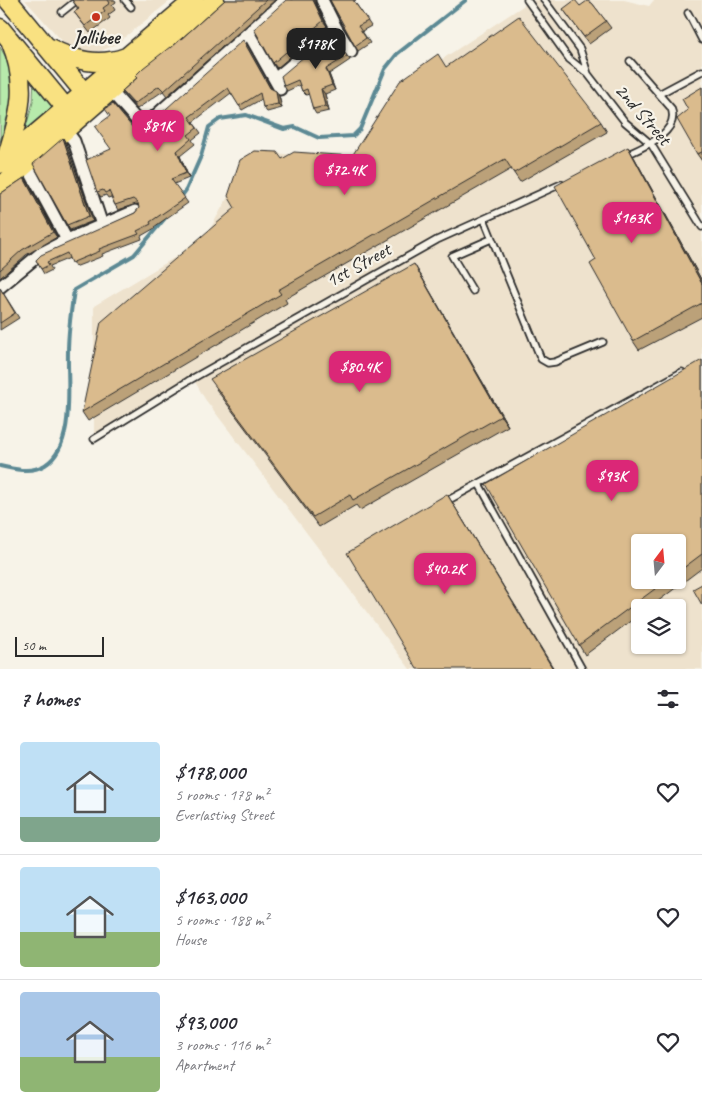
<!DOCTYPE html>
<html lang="en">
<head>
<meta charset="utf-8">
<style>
	:root { --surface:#fff; --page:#f2f2f3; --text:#2b2b33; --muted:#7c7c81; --line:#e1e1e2; --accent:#db2777 }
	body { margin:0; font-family:Caveat,sans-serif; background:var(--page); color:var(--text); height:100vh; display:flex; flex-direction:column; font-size:19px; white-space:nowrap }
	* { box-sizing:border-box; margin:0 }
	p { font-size:16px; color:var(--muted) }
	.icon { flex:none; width:28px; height:28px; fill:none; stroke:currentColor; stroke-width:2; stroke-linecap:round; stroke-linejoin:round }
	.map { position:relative; height:669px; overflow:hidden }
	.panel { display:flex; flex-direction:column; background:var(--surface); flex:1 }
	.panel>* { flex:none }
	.needle { width:32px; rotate:16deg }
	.controls { position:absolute; left:631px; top:534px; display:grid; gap:10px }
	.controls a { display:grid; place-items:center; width:55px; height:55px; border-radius:5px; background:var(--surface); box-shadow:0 1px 4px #0004; font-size:25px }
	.scale { position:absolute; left:15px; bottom:12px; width:89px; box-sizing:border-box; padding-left:5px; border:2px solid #2b2b2b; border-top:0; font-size:14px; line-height:18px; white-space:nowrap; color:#2b2b2b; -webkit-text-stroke:4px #f7f3e8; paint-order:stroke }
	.price { position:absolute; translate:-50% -42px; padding:0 11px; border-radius:10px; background:var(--accent); color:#fff; font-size:16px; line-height:32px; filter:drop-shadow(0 1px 2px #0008) }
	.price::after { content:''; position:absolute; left:50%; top:30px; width:15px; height:11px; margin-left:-8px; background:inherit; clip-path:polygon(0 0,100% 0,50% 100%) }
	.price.on { background:#222; color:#fff }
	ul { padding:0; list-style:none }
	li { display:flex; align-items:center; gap:15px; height:125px; padding:0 20px }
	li+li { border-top:1px solid var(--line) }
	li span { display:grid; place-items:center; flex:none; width:140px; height:100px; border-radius:5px; color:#555 }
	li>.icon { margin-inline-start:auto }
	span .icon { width:60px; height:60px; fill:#fffc; stroke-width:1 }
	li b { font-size:21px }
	h2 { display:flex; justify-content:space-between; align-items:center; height:60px; padding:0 20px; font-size:21px }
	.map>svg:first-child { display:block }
	.built { fill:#eee2cd; fill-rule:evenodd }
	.green { fill:#b7eaab; stroke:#718a6b }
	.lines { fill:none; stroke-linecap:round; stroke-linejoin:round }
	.stream { stroke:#5b8994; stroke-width:4 }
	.service-casing { stroke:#2b2b2b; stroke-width:9 }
	.minor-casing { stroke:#2b2b2b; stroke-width:15 }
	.trunk-casing { stroke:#2b2b2b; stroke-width:21 }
	.service { stroke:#f7f3e8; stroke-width:5.5 }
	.minor { stroke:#f7f3e8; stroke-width:11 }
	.trunk { stroke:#f9e181; stroke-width:18 }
	.wall { fill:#bba179; stroke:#2b2b2b; fill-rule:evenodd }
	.shaded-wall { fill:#998363; stroke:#2b2b2b }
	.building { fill:#dabb8d; stroke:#2b2b2b }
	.poi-dot { fill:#c8321e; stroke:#f7f3e8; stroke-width:2 }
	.labels { text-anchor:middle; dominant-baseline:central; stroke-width:4.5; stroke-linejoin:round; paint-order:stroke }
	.poi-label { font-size:20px; font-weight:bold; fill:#2b2b2b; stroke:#f7f3e8 }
	.street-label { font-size:20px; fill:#2b2b2b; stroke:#f7f3e8 }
</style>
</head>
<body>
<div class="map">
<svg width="702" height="669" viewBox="0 0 702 669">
	<rect width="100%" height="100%" fill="#f7f3e8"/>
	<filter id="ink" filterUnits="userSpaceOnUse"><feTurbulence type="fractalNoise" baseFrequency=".02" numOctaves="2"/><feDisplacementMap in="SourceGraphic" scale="10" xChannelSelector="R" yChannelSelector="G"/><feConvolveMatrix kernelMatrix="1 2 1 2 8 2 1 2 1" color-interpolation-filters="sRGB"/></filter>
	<g filter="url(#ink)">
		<path class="built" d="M25 0H171L115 45 101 51 88 52 75 50 63 42Z
			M532 0H624L649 6 654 0H702V669H410L205 399 194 380 94 439V306L204 240 254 150 353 163 406 83ZM640 542H678V580H640ZM640 608H678V645H640Z"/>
		<path class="green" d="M0 47 13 70 12 100 0 142Z
			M34 76 59 109 23 138 33 102Z"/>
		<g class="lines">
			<path class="stream" d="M181 197 186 190 201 156 209 127 220 119 246 115 284 129 295 127 319 138 353 136 360 129 385 69 397 54 466 0
				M0 466C15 469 30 474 45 465 76 446 67 383 68 352 68 331 71 311 74 290L134 255 166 217"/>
			<defs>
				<path id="service" d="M125 0 131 7
					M527 0 569 59 588 74 625 122 651 144 702 227
					M544 0 580 49 588 74
					M62 12 77 0
					M688 13 702 40
					M659 94 702 71
					M626 155C644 147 681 132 671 108L630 61
					M484 219 541 359 548 363 555 362 603 342
					M473 291 452 256 491 239
					M94 439 188 381 437 240 561 184
					M479 484 582 669
					M445 502 682 372"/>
				<path id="minor" d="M322 0 336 28 351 52
					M249 34 280 89
					M276 78 336 28
					M110 90 143 127 285 0
					M65 129 74 141 102 225
					M26 164 67 240
					M0 287 40 254 67 240 135 211"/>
				<path id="trunk" d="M8 0 92 102
					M0 28 74 118
					M50 48C75 61 99 67 126 57
					M6 159C20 113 29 86 10 40
					M0 164 194 0
					M0 187 215 0"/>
			</defs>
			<use href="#service" class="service-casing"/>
			<use href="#minor" class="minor-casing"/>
			<use href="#trunk" class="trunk-casing"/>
			<use href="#service" class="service"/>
			<use href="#minor" class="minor"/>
			<use href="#trunk" class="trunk"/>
		</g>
		<path class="wall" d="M72 0H115L116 2 112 5 115 10 108 15 110 18 90 33 74 12 78 9Z
			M225 0H275L167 96 163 91 137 109 122 91Z
			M286 0H315V3L327 26 277 68 273 63Z
			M330 0H356L354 1 371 26 362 31 370 43 358 51Z
			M592 3 611 28 589 44 563 9 580 6Z
			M331 34 350 60 329 74 335 90 325 94 329 111 316 114 313 109 309 94 306 95 302 91 300 85 287 91 284 86Z
			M246 45 271 89 276 91 279 96 282 108 267 112 263 107 262 99 242 110 231 93 193 122 201 133 192 140 195 144 180 156 189 178 174 184 188 203 154 227 155 228 141 236 142 239 102 254 103 256 75 267 70 258 50 266 52 270 44 274 36 260 135 213 139 208V205L136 204 118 210 115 205 111 197 108 198 106 195 101 197 97 192 111 149 138 134Z
			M446 67 601 122 607 132 520 182 511 169 285 299 287 303 88 421 82 412 235 208 282 159 352 156Z
			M702 87V161L697 154 688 110Z
			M66 143 93 221 70 230 67 225Z
			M634 157 702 281V317L639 350 633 341 596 260Z
			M24 178 28 183 57 237 26 255 0 278V194Z
			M420 274 508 426 360 510 356 505 319 527 216 389Z
			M0 288 19 318 0 330Z
			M702 360V568L649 608H640V614L585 655 579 645ZM678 542V580H640Z"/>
		<path class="shaded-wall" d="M313 0H315V3L327 26 323 21Z
			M326 69 329 74 335 90 332 85Z
			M321 89 325 94 329 111 325 106Z
			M276 91 279 96 282 108 278 104Z
			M63 138 66 143 93 221 89 216Z
			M628 147 634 157 702 281V284Z
			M177 151 180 156 189 178 186 173Z
			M24 178 28 183 57 237 53 232Z
			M414 264 420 274 508 426 501 416Z
			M447 494 453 504 554 669H553Z"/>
		<path class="building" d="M72 0H108L110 3 103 8 105 11 85 26 74 12 79 9Z
			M225 0H266L164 91 159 86 134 104 122 91 137 78 135 76 143 68 170 47 171 48Z
			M286 0H313L323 21 273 63 254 29Z
			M330 0H353L368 21 358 26 366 38 355 46Z
			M575 0 580 6 587 1 592 3 606 21 584 37 563 9Z
			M519 16 601 122 514 173 505 159 278 290 281 294 82 412 101 322 235 208 228 196 240 160 255 151 277 152 282 159 294 152 352 156 400 81 438 54 446 67Z
			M331 34 347 56 326 69 332 85 321 89 325 106 313 109 307 89 302 91 298 80 284 86 281 76Z
			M243 40 270 88 276 91 278 104 263 107 260 93 239 106 228 88 189 117 197 128 188 135 191 139 177 151 186 173 171 179 185 198 150 222 151 224 137 231 139 234 99 249 100 251 71 263 67 253 47 262 49 265 41 269 36 260 41 255 135 213 139 208 138 203 133 199 115 205 109 191 105 193 103 190 97 192 86 160 111 149 95 127 110 116 105 109 113 104 138 134Z
			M702 87V152L697 154 677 119 688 110 682 99Z
			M63 138 89 216 67 225 33 164Z
			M628 147 702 284V303L633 341 590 264 596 260 555 186Z
			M24 178 53 232 22 250 0 270V194Z
			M414 264 501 416 353 500 350 495 313 517 210 379Z
			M0 288 15 313 0 323Z
			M702 360V554L678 572V542H640V580H667L579 645 486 484Z
			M447 494 553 669H417L347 553Z
			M702 584V605L693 589Z"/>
	</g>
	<circle class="poi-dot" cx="96" cy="17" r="5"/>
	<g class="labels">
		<g class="poi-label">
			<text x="96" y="37">Jollibee</text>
		</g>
		<g class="street-label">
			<text transform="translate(643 114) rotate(49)">2nd Street</text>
			<text transform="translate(358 265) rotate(-29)">1st Street</text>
		</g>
	</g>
</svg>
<div class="controls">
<a><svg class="needle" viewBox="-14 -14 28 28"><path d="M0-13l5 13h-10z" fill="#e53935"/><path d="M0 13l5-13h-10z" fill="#7c7c81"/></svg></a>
<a><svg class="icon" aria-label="layers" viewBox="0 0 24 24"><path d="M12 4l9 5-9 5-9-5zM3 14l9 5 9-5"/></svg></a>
</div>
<div class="scale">50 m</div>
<b class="price on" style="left:316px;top:70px">$178K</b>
<b class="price" style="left:158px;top:152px">$81K</b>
<b class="price" style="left:345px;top:196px">$72.4K</b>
<b class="price" style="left:632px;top:244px">$163K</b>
<b class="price" style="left:360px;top:393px">$80.4K</b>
<b class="price" style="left:612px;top:502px">$93K</b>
<b class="price" style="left:445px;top:595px">$40.2K</b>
</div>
<section class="panel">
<h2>7 homes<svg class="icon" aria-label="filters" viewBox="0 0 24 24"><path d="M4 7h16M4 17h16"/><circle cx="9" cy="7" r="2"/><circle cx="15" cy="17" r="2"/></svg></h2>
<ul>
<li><span style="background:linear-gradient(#bfe0f5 75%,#7fa58c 0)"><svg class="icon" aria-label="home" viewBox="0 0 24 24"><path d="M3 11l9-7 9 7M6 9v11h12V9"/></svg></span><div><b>$178,000</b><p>5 rooms · 178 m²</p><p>Everlasting Street</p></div><svg class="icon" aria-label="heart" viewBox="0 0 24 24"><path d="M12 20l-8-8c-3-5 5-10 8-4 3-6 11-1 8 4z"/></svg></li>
<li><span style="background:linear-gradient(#bfe0f5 65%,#8fb573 0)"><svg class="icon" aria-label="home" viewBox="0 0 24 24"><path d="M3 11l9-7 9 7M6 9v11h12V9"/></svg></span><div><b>$163,000</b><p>5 rooms · 188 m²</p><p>House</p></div><svg class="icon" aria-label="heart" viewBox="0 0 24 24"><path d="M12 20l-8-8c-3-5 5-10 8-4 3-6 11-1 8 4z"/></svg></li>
<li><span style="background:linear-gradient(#a9c7e8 65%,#8fb573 0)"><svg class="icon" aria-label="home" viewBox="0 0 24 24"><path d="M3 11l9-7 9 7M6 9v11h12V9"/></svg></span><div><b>$93,000</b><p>3 rooms · 116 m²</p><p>Apartment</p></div><svg class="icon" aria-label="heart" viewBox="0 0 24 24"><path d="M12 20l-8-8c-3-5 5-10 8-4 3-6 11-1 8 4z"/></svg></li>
</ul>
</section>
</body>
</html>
